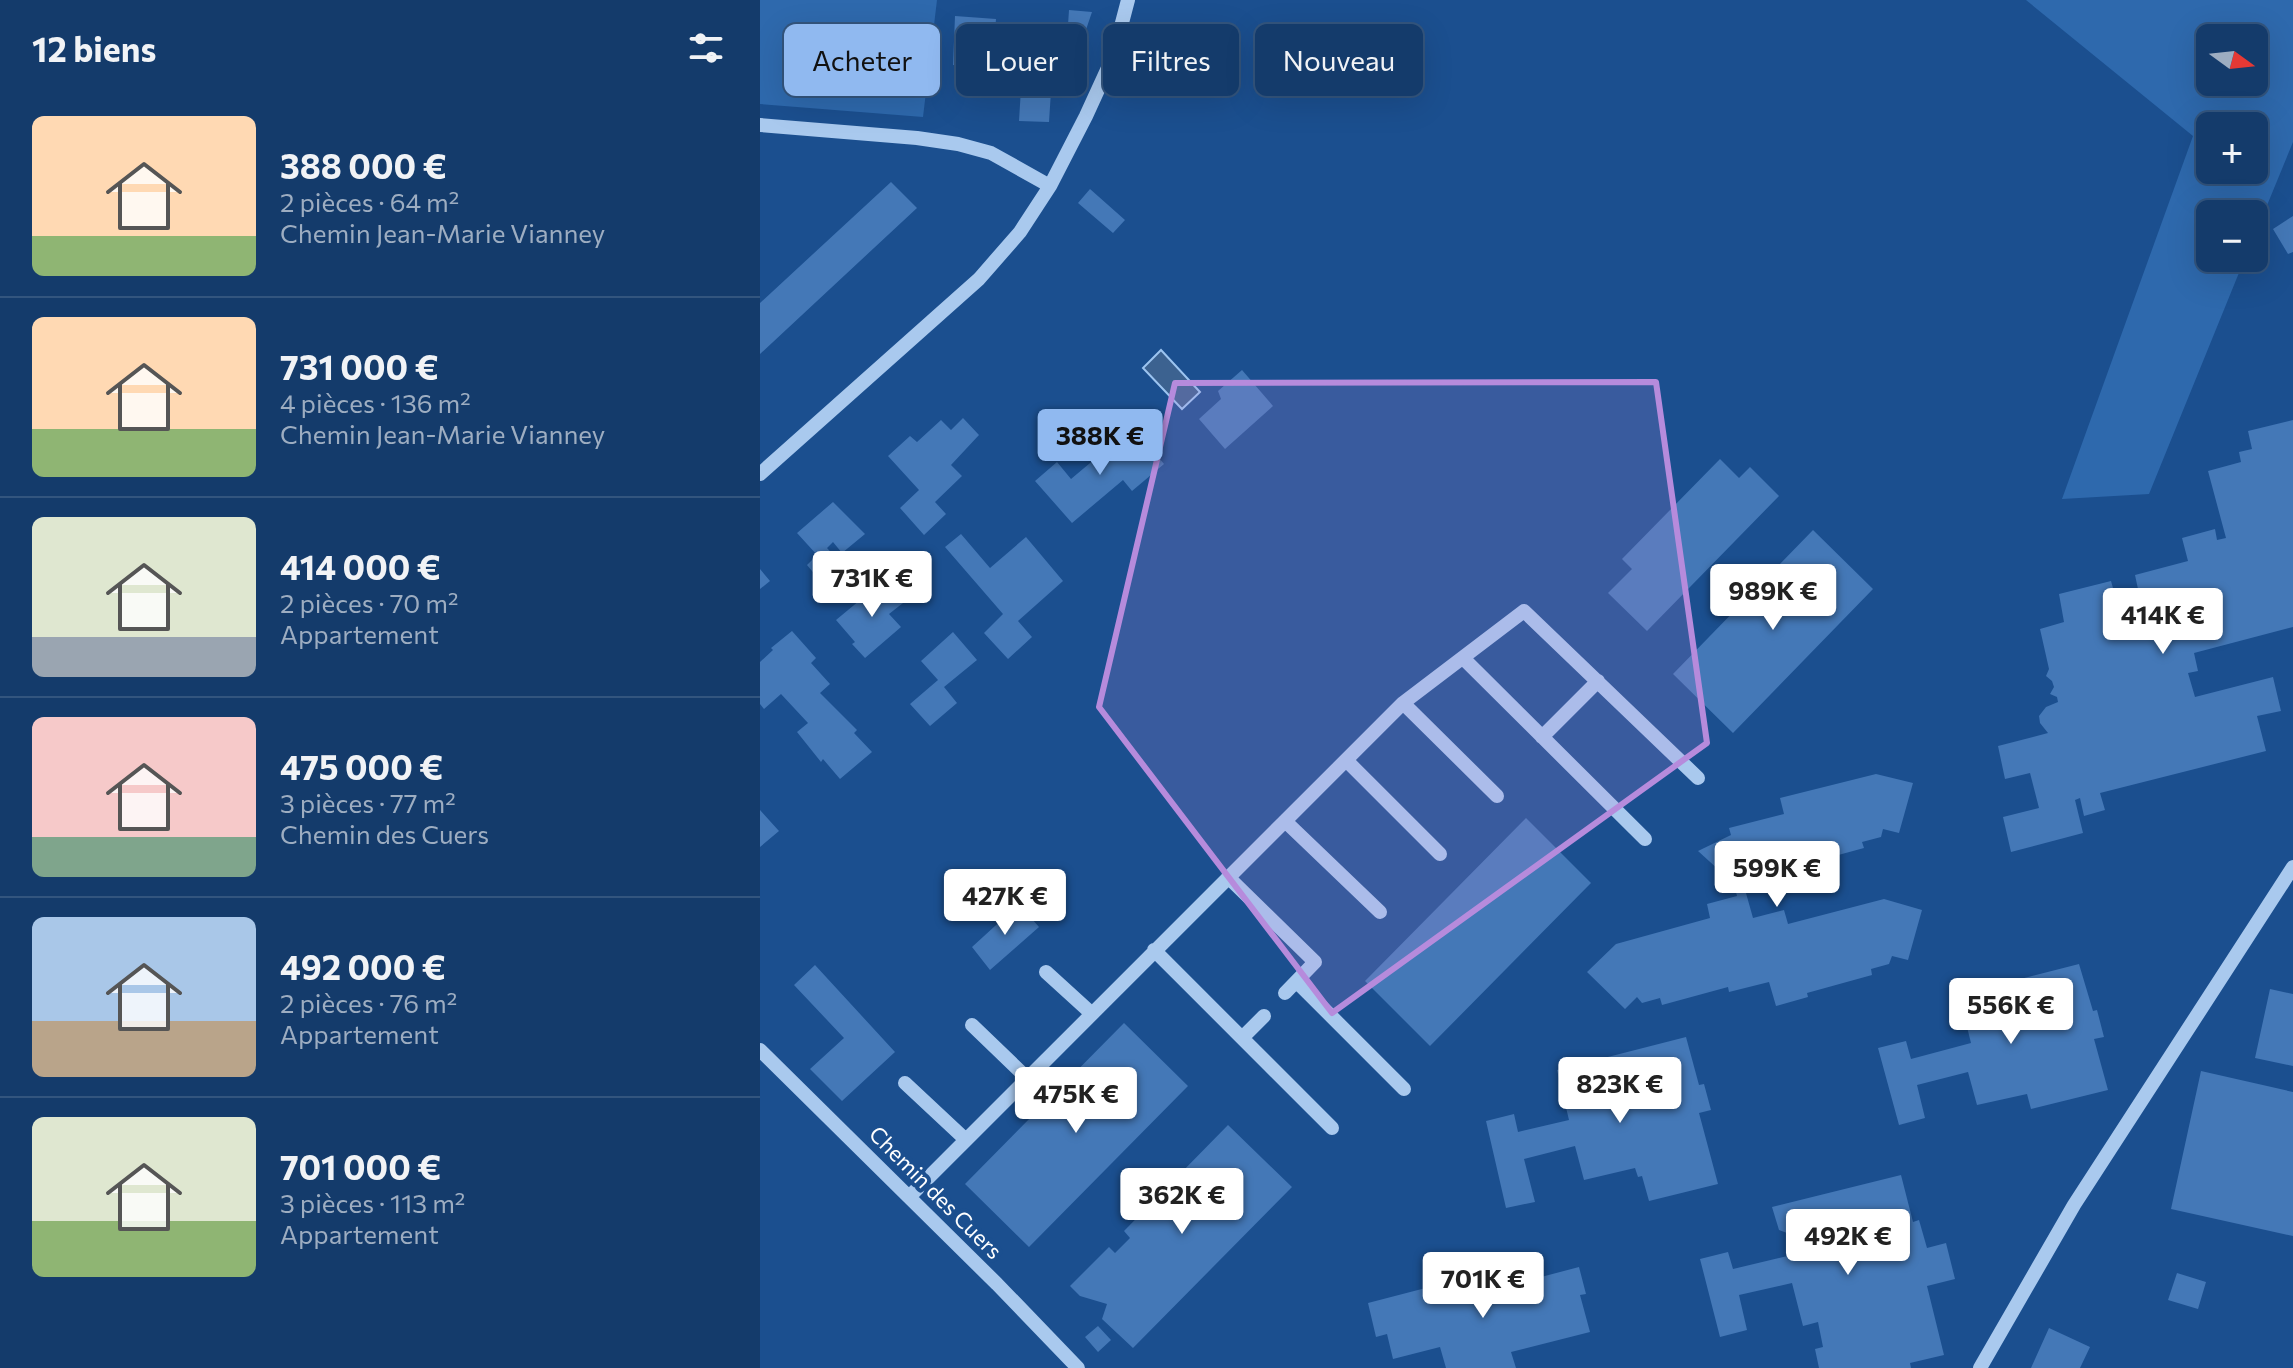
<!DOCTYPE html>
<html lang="fr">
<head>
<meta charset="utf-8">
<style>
	:root { --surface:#143b6b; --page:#1d4271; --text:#f1f3f6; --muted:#9dadc1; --line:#33557e; --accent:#90b9f0 }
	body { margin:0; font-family:Commissioner,sans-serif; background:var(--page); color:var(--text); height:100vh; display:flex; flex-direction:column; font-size:30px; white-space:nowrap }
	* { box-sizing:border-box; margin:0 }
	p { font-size:26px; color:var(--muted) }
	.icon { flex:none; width:44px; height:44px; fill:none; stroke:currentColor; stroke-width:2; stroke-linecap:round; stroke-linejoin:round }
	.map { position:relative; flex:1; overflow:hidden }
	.drawer { display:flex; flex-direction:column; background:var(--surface); width:760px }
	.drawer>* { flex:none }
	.banner { position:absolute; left:24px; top:24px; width:760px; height:72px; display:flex; gap:16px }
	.needle { width:52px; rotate:105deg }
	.buttons { position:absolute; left:1436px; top:24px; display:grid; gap:16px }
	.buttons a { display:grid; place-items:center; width:72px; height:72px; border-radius:12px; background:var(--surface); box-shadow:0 8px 32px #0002,0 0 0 2px var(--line); font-size:40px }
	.price { position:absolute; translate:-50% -68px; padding:0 18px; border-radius:8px; background:#fff; color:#222; font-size:26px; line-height:52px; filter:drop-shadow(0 2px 4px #0008) }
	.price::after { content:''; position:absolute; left:50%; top:48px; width:24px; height:18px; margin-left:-12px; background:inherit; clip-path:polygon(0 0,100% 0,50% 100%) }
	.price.active { background:var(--accent); color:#111 }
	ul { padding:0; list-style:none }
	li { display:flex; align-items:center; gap:24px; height:200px; padding:0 32px }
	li+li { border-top:2px solid var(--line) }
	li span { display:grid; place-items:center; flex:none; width:224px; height:160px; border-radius:12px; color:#555 }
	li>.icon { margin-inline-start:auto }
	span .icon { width:96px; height:96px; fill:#fffc; stroke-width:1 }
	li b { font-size:34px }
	h2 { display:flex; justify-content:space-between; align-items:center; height:96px; padding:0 32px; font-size:34px }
	.chip { padding:0 28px; border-radius:12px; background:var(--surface); box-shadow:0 8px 32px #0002,0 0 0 2px var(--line); font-size:28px; line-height:72px }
	.chip.active { background:var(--accent); color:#111 }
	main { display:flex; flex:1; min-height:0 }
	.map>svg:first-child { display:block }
	.green { fill:#2e69ad; fill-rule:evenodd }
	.water { fill:#3c6290; stroke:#9cc4f0; stroke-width:2 }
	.building { fill:#4478b7; fill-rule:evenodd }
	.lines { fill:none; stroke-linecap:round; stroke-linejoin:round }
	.minor { stroke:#a9c9ee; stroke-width:14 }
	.marked { fill:#b68bdc; fill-opacity:0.2; stroke:#b68bdc; stroke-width:6; stroke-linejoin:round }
	.labels { text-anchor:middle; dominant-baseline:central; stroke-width:8; stroke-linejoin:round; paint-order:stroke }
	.street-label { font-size:22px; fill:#fff; stroke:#1b4f8f }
</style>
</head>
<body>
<main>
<section class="drawer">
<h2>12 biens<svg class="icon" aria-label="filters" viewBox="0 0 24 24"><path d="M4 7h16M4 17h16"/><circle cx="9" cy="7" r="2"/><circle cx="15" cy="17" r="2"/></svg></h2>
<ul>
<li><span style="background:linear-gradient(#ffd9b3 75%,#8fb573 0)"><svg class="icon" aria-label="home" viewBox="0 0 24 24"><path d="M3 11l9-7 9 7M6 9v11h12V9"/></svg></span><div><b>388 000 €</b><p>2 pièces · 64 m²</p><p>Chemin Jean-Marie Vianney</p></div></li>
<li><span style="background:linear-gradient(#ffd9b3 70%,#8fb573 0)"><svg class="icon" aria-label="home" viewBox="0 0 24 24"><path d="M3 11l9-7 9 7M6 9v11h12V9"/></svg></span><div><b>731 000 €</b><p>4 pièces · 136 m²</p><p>Chemin Jean-Marie Vianney</p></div></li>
<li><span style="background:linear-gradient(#dfe7d0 75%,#9aa5b1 0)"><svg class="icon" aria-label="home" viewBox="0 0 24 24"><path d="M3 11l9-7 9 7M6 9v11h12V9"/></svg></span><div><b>414 000 €</b><p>2 pièces · 70 m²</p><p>Appartement</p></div></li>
<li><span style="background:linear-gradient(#f6c9c9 75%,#7fa58c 0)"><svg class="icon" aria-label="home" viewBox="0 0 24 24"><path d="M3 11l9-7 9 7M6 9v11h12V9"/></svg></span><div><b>475 000 €</b><p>3 pièces · 77 m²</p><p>Chemin des Cuers</p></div></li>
<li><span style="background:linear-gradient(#a9c7e8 65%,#b9a48a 0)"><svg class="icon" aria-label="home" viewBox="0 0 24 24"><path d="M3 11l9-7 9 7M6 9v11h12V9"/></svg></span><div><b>492 000 €</b><p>2 pièces · 76 m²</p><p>Appartement</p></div></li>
<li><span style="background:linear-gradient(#dfe7d0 65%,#8fb573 0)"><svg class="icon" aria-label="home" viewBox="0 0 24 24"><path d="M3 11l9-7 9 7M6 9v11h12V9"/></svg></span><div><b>701 000 €</b><p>3 pièces · 113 m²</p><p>Appartement</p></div></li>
</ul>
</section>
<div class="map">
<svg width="1533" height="1368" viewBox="0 0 1533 1368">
	<rect width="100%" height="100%" fill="#1b4f8f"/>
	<path class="green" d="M0 0H177L163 117 0 104Z
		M1266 0H1533V142L1494 237V214H1450V258H1485L1389 494 1302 499 1433 136ZM1450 38H1494V82H1450ZM1494 126V170H1450V126Z"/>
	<path class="water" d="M401 350 440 392 422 409 383 368Z"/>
	<path class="building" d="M309 10 332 12 310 77 292 76 289 122 259 121 265 23 308 25Z
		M195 16 236 19 232 68 193 65Z
		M131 182 157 208 0 354V303Z
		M330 189 365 220 353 233 318 203Z
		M1533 216V252L1528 254 1513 229Z
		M482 370 513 406 465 449 439 419 461 399 458 391Z
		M203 418 219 435 191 465 202 476 175 502 186 514 164 535 140 508 159 490 128 456 150 436 157 442 181 420 191 430Z
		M1533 420V627L1434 653 1438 671 1428 673 1435 697 1513 677 1521 711 1497 716 1506 751 1340 793 1345 810 1324 816 1320 798 1315 800 1323 833 1251 852 1243 817 1279 808 1270 773 1245 779 1238 746 1288 733 1280 723 1279 716 1286 707 1298 702 1297 697 1290 694 1294 687 1292 681 1286 676 1289 669 1280 629 1304 622 1299 594 1351 581 1359 609 1381 603 1375 575 1428 561 1422 538 1455 529 1457 540 1466 538 1448 471 1481 462 1479 452 1492 449 1488 431ZM1435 589 1439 607 1422 611 1418 594Z
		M377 431 404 464 372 491 363 480 312 523 275 481 297 462 311 479 342 453 344 457Z
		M960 459 979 478 990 467 1019 496 887 631 848 593 872 569 862 559Z
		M73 502 105 534 82 553 73 542 67 548 78 560 57 577 47 565 57 555 37 533Z
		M1053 530 1113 589 973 733 913 674Z
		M201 534 230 568 266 537 303 581 258 621 272 637 248 659 224 633 243 614 185 547Z
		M0 569 10 581 0 589Z
		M123 581 143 603 129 614 141 627 105 658 92 644 95 642 76 620Z
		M32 631 56 658 51 663 70 684 60 693 97 730 94 733 112 752 80 779 63 759 61 762 37 732 48 723 21 694 4 709 0 704V662L13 650 11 648Z
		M193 632 217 660 184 687 197 703 170 726 150 704 178 680 161 661Z
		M1116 774 1153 783 1139 833 1123 829 1121 837 1102 842 1104 848 1038 866 1039 870 984 886 993 918 1024 910 1028 924 1124 899 1162 910 1148 960 1132 956 1129 964 1111 969 1112 975 1047 993 1048 997 1016 1006 1009 982 969 992 968 987 902 1005 900 998 882 1003 877 997 865 1009 827 972 856 944 950 918 947 904 977 896 970 869 960 871 938 851 971 835 969 828 1024 814 1020 798Z
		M0 810 19 831 0 847Z
		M766 818 831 883 670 1046 605 981Z
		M259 904 279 927 230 970 212 947Z
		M1319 964 1333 1011 1337 1010 1344 1037 1334 1039 1348 1090 1271 1109 1267 1094 1217 1105 1208 1072 1157 1085 1165 1118 1139 1125 1118 1048 1146 1041 1151 1059 1211 1043 1205 1019 1195 1017 1190 997Z
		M55 965 135 1052 82 1101 50 1069 84 1038 34 985Z
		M1510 989 1533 994V1066L1495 1058Z
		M364 1023 428 1086 269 1247 205 1184Z
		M926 1037 939 1085 944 1084 951 1110 939 1113 958 1184 889 1201 882 1176 878 1177 875 1168 824 1180 815 1146 764 1159 775 1202 746 1208 726 1121 754 1114 758 1132 809 1120 797 1070Z
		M1441 1071 1533 1092V1236L1411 1209Z
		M468 1125 532 1187 373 1348 342 1319 347 1304 320 1296 310 1286 349 1247 355 1253 370 1238 364 1231Z
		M1141 1175 1153 1222 1159 1220 1167 1248 1186 1243 1195 1279 1167 1286 1184 1355 1150 1363 1151 1368H1059L1055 1349 1063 1347 1058 1322 1043 1326 1032 1283 979 1295 987 1330 960 1337 940 1259 968 1252 973 1269 1032 1255 1027 1233 1019 1230 1012 1207Z
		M819 1267 826 1294 820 1295 830 1332 751 1352 756 1368H686L680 1347 633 1359 627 1334 616 1337 608 1303 704 1278 709 1296Z
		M1417 1273 1446 1282 1438 1309 1408 1300Z
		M338 1326 351 1340 338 1352 325 1337Z
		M1289 1328 1330 1347 1320 1368H1271Z"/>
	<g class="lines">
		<path class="minor" d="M0 125 157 138 198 144 231 153 290 186
			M0 474 219 279 260 232 290 186 326 116 353 57 368 0
			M703 658 885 839
			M643 703 737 796
			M782 737 838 681
			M587 761 680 854
			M525 821 620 912
			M468 877 555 962 525 993
			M394 950 572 1128
			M286 972 331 1013
			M537 982 644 1089
			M212 1025 267 1078
			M482 1038 504 1016
			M0 1050 237 1284 318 1368
			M145 1083 206 1140
			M149 1197 643 703 764 611 938 778
			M1220 1368 1314 1205 1533 867"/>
	</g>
	<path class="marked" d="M896 382 947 743 572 1013 339 707 415 383Z"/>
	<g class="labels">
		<g class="street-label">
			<text transform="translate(176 1192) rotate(45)">Chemin des Cuers</text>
		</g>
	</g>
</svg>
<div class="buttons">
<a><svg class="needle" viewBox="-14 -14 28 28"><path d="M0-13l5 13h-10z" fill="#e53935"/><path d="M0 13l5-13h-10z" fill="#9dadc1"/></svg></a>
<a>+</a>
<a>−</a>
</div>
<b class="price active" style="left:340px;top:477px">388K €</b>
<b class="price" style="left:112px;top:619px">731K €</b>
<b class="price" style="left:1013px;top:632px">989K €</b>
<b class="price" style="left:1403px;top:656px">414K €</b>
<b class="price" style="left:1017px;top:909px">599K €</b>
<b class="price" style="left:245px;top:937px">427K €</b>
<b class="price" style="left:1251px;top:1046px">556K €</b>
<b class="price" style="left:860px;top:1125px">823K €</b>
<b class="price" style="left:316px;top:1135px">475K €</b>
<b class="price" style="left:422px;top:1236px">362K €</b>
<b class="price" style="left:1088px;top:1277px">492K €</b>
<b class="price" style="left:723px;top:1320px">701K €</b>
<div class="banner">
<a class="chip active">Acheter</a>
<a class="chip">Louer</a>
<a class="chip">Filtres</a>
<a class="chip">Nouveau</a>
</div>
</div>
</main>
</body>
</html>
